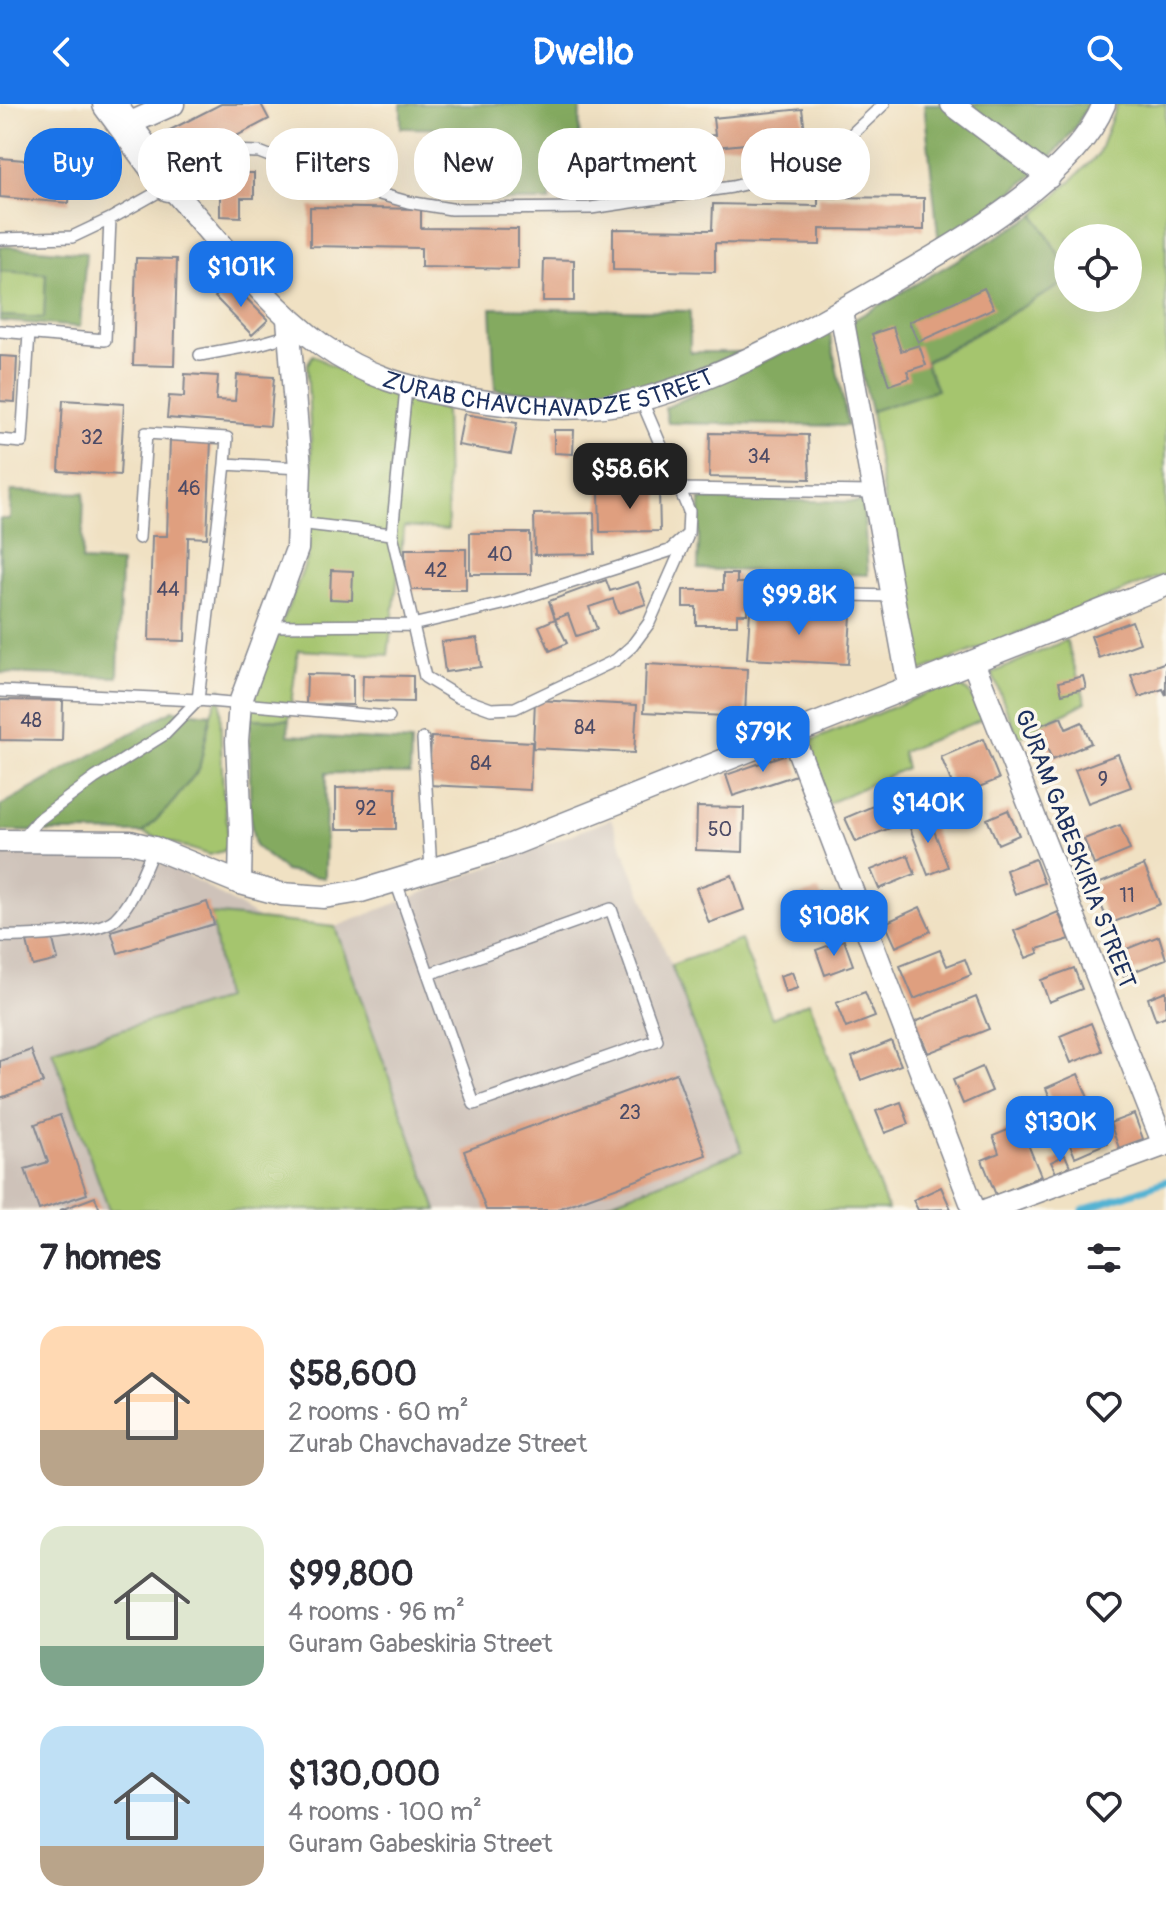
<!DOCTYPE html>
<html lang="en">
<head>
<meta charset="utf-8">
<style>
	:root { --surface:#fff; --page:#f7f7f7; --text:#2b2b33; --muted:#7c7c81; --accent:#1a73e8 }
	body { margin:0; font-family:Pangolin,sans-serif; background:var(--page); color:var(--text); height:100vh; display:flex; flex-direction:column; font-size:30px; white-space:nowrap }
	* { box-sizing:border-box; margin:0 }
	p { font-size:26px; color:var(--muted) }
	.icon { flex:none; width:44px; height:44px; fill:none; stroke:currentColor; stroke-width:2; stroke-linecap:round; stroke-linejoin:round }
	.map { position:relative; height:1106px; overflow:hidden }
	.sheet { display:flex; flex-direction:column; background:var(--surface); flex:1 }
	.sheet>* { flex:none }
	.guide { position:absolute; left:24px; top:24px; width:1118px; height:72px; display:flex; gap:16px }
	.buttons { position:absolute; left:1054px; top:120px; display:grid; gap:16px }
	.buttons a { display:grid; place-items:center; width:88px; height:88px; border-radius:50%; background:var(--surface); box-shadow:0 8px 32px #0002; font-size:40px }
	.price { position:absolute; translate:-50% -68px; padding:0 18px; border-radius:16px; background:var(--accent); color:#fff; font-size:26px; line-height:52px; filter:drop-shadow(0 2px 4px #0008) }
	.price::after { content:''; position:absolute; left:50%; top:48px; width:24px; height:18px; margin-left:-12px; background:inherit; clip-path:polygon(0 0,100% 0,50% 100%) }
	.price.current { background:#222; color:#fff }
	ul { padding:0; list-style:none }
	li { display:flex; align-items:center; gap:24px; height:200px; padding:0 40px }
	li span { display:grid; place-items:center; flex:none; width:224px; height:160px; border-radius:24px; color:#555 }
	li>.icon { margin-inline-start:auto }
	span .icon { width:96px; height:96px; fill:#fffc; stroke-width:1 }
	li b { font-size:34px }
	h2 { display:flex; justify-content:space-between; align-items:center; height:96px; padding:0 40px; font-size:34px }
	.tag { padding:0 28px; border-radius:32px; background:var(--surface); box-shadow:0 8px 32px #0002; font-size:28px; line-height:72px }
	.tag.current { background:var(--accent); color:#fff }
	header { display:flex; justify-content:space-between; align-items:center; height:104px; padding:0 40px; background:var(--accent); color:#fff; font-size:36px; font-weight:700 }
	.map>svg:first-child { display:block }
	.industrial { fill:#cec2b9 }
	.green { fill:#a5c56e; stroke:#607a66; stroke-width:2 }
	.forest { fill:#84aa61; stroke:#506c60; stroke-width:2 }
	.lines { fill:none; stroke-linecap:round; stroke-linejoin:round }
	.stream { stroke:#54b3d3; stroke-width:7 }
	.building { fill:#df9f7f }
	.lane-casing { stroke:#868890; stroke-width:14 }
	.street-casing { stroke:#868890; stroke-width:25 }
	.secondary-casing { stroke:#868890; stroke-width:35 }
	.lane { stroke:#fff; stroke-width:11 }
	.street { stroke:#fff; stroke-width:22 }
	.secondary { stroke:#fff; stroke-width:32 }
	.labels { text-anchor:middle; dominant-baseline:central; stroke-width:7; stroke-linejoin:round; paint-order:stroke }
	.number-label { font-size:20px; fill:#4c4b66 }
	.street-label { font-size:24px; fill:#1b2f5e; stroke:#fbf7ec }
</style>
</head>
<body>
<header><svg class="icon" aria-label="back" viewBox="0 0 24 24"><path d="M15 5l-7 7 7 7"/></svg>Dwello<svg class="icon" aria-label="search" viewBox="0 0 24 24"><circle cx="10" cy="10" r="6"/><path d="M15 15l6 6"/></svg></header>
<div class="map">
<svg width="1166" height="1106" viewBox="0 0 1166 1106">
	<rect width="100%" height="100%" fill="#fbf7ec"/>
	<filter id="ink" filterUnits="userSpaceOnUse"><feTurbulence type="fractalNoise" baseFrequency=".0125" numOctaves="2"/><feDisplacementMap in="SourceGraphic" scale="16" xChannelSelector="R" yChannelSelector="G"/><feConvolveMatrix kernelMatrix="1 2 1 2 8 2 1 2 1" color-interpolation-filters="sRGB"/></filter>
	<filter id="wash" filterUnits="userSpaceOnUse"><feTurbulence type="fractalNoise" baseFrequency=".006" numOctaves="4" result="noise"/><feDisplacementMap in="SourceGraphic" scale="32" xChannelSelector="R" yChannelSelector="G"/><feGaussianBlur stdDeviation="1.8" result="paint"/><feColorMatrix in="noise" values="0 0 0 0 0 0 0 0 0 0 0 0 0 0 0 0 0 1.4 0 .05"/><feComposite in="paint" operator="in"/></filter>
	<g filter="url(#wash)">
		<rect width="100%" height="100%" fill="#f0e1c3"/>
		<path class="industrial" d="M611 715 671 861 742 1047 590 1106H437L335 823Z
			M0 751 142 754 171 763 199 778 260 815 211 811 224 895 52 946 109 1106H0Z"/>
		<path class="green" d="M1117 0H1166V470L915 570 895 471 871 307 936 286 925 259 1068 177V194H1128V134H1068V166L1035 111 1098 51Z
			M0 167 46 170 44 214 0 212Z
			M313 251C355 277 397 292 445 306L448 426 404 423 388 551 298 546 289 616 250 615 255 586 308 453 312 363 307 261Z
			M1066 536 1086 598 1018 634 992 569Z
			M954 578 969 588 983 615 902 648 906 664 827 700 807 650 813 636Z
			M221 583C220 617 221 651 223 685 224 706 232 727 224 747L209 751 143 729 170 702 199 665 211 610Z
			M211 810 335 823 437 1106H109L52 946 224 895Z
			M741 836 772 914 809 898 888 1106H590L742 1047 671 861Z"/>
		<path class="forest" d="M401 0H580L579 45H551L550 97H494L495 25 401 24Z
			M924 0H1088C1059 63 994 101 939 140Z
			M1035 111 1068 166V177L925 258 937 286 871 307 850 218Z
			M0 142 86 149 80 223 0 217V212L44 214 46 170 0 167Z
			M491 204 690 207V248H741L650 284 579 292 495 286Z
			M829 226 848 322 668 319 665 304Z
			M11 387 84 389 82 457 121 459 118 573 0 569V415H10Z
			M700 395 863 398 868 471 698 465Z
			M173 606 211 610 199 665 170 702 143 729 0 727V702Z
			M250 615 289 616 288 631 411 638 410 670 326 669 325 774 285 767 255 742 250 715Z"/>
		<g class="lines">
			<path class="stream" d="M1083 1106 1166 1077"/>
		</g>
		<g id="blocks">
			<path class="building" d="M221 0H261L269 15 183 60 166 28Z
				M802 5 806 34 716 43 719 70 635 79 631 40 715 31 713 14Z
				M0 54 72 60 69 99 0 93Z
				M220 69H254V94H241V113L220 112Z
				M818 93 924 94V126L820 125V141L715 139V168L613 166V125L712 126 713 100 818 102Z
				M310 103 421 105V124L518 125V165L421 163V144L310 142Z
				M136 154 177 155 174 262 133 261Z
				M544 155 574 156V197H543Z
				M230 178 268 216 252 231 215 193Z
				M984 184 994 204 918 238 909 218Z
				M893 223 901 247 919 241 926 261 907 267 910 274 889 281 872 230Z
				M0 252 17 253 15 298 0 297Z
				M185 270 218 272 216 296 235 297 237 271 274 273 270 322 167 314 169 292 184 293Z
				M63 296 124 300 120 371 59 367Z
				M464 310 517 319 511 350 458 341Z
				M554 326H574L573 350 554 349Z
				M710 329 808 331 810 375 709 373Z
				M170 335 211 336 207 434 188 433 185 537 149 536 152 432H167Z
				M659 386 660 427 600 428 599 387Z
				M594 409 595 450 535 451 534 410Z
				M470 429H530L531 470H470Z
				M405 445H466V486H406Z
				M331 466 353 467 352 496 330 495Z
				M723 470H737V479H747V510H737V521H696V503H683V486H723Z
				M606 476 610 487 638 478 646 500 618 509 613 495 589 503 597 525 576 532 568 510 555 515 549 497Z
				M750 507 851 511 848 560 747 555Z
				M555 515 567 539 550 547 539 522Z
				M1132 517 1140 539 1099 554 1091 532Z
				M477 534 481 563 445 568 441 538Z
				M1166 558V591L1163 585 1139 593 1131 571Z
				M646 560 747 565 745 613 644 608Z
				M307 570 353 571V601L306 600Z
				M363 571 413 572V598L362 597Z
				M1083 572 1086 584 1062 590 1059 578Z
				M0 596 63 597 62 637 0 636Z
				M535 596 637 601 634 649 533 644Z
				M1061 613 1066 625 1082 618 1091 639 1052 656 1038 622Z
				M431 633 532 638 530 686 429 681Z
				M983 635 999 675 957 692 941 653Z
				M792 648 799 670 733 692 726 671Z
				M1118 650 1131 683 1088 699 1075 666Z
				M396 683V725H336V684Z
				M880 699 890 724 856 738 845 714Z
				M697 703 744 704 743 748 696 746Z
				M1008 706 1019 731 998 740 987 715Z
				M928 711 948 763 928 771 908 719Z
				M1120 721 1130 746 1094 761 1084 735Z
				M908 751 915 770 879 785 871 766Z
				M1035 755 1044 779 1015 790 1006 766Z
				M1144 761 1160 800 1109 820 1093 782Z
				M732 771 744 806 709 819 696 784Z
				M819 786 827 810 801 818 793 794Z
				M207 798 214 820 118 849 111 827Z
				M920 803 931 827 896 843 885 819Z
				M1058 808 1070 835 1037 845 1039 849 1026 854 1014 827Z
				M52 832 58 856 33 862 27 838Z
				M1159 832 1166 855 1123 872 1114 850Z
				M844 836 853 861 825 871 816 846Z
				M940 846 947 862 965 855 971 871 914 895 900 862Z
				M1074 864 1082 885 1049 898 1041 876Z
				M792 868 798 884 785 888 780 872Z
				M1166 887V912L1156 916 1148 894Z
				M865 888 875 913 846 924 836 899Z
				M976 893 989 925 928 949 915 918Z
				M1091 919 1102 947 1071 959 1060 932Z
				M891 937 901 961 861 976 852 953Z
				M31 946 43 979 0 994V957Z
				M982 963 992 987 963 1000 953 976Z
				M676 969 706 1051 555 1106H486L464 1047Z
				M1078 970 1107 1039 1075 1053 1046 984Z
				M901 998 909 1020 885 1029 876 1007Z
				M1134 1010 1143 1035 1119 1044 1110 1019Z
				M60 1011 87 1090 39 1106 25 1065 48 1058 35 1020Z
				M1020 1021 1041 1072 996 1091 982 1056 999 1049 993 1032Z
				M1065 1051 1070 1062 1056 1069 1051 1058Z
				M941 1083 951 1105 918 1106 913 1096Z
				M95 1093 100 1106H60Z"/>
		</g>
	</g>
	<g filter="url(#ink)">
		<use href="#blocks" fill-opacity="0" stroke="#868890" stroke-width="2"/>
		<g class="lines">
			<defs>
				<path id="lane" d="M168 75 199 66 226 47 259 48 337 78 408 98 451 105 591 104 732 83 778 72 822 58 884 0
					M0 135 72 133 110 115 167 83
					M0 227 105 236 110 115
					M200 251 259 240 290 231
					M0 336 22 338 29 229
					M680 385 874 388
					M298 419 392 430 406 284
					M392 430 425 573 458 593 491 605 515 604 616 556 632 542 649 519 687 433
					M139 434 146 329 227 334 225 360
					M765 489 893 492
					M268 522 412 521 507 499 669 447 688 430 689 407 641 295
					M0 587 198 596 389 613
					M423 635 431 766
					M20 737 37 717 95 674 165 630 198 596 225 360 300 364
					M396 778 474 1000 657 936 611 805 429 870
					M0 832C23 833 98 830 115 815 134 797 143 767 154 744"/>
				<g id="street">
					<path d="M952 0 1049 73"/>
					<path d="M126 21 173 0"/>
					<path id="s1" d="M169 81C218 136 264 199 323 242 365 272 408 284 457 293 517 304 584 310 643 295 733 271 820 219 899 173 963 136 1076 71 1104 0"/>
					<path d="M841 207 909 581"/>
					<path d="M973 558 1164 1041"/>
					<path d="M792 630 974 1106"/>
					<path d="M0 737 130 738 154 744 240 779 281 790 324 793 361 787 503 744 1166 481"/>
					<path d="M240 779 241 727 237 637 240 599 297 445 300 364 288 215"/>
					<path d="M987 1106 1166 1040"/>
				</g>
				<path id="secondary" d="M109 0 169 81"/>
			</defs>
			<use href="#lane" class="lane-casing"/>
			<use href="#street" class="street-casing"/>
			<use href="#secondary" class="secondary-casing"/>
			<use href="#lane" class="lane"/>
			<use href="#street" class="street"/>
			<use href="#secondary" class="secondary"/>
		</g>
	</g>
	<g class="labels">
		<g class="number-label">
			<text x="92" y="333">32</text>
			<text x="759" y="352">34</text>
			<text x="189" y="384">46</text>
			<text x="500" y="450">40</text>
			<text x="436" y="466">42</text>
			<text x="168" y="485">44</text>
			<text x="31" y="616">48</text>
			<text x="585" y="623">84</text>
			<text x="481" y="659">84</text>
			<text x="1103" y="675">9</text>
			<text x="366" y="704">92</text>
			<text x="720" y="725">50</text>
			<text x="1127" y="791">11</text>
			<text x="630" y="1008">23</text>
		</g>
		<g class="street-label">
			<text stroke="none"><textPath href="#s1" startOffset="460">ZURAB CHAVCHAVADZE STREET</textPath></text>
			<text transform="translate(1075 745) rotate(69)">GURAM GABESKIRIA STREET</text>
		</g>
	</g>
</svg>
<div class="buttons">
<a><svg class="icon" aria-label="locate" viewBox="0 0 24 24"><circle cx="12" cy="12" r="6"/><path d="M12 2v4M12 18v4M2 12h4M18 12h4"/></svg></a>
</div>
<b class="price" style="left:241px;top:205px">$101K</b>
<b class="price current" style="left:630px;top:407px">$58.6K</b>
<b class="price" style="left:799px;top:533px">$99.8K</b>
<b class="price" style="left:763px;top:670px">$79K</b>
<b class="price" style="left:928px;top:741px">$140K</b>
<b class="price" style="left:834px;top:854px">$108K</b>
<b class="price" style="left:1060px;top:1060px">$130K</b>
<div class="guide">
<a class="tag current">Buy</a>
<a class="tag">Rent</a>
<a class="tag">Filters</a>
<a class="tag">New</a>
<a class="tag">Apartment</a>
<a class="tag">House</a>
</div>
</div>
<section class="sheet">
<h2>7 homes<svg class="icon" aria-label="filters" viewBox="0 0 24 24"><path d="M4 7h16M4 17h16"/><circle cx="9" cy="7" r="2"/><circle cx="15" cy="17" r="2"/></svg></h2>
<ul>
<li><span style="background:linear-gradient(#ffd9b3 65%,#b9a48a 0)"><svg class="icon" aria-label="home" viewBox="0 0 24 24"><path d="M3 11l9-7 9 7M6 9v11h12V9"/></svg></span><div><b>$58,600</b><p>2 rooms · 60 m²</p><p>Zurab Chavchavadze Street</p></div><svg class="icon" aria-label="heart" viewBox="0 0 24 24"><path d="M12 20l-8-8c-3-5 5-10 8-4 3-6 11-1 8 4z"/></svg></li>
<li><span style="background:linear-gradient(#dfe7d0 75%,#7fa58c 0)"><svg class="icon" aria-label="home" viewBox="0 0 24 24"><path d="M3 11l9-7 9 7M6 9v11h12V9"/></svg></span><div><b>$99,800</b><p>4 rooms · 96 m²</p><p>Guram Gabeskiria Street</p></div><svg class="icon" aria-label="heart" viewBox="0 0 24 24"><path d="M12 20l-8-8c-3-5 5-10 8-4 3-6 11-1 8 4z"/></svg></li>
<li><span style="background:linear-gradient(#bfe0f5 75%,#b9a48a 0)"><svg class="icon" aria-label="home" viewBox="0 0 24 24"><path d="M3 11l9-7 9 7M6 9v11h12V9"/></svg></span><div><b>$130,000</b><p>4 rooms · 100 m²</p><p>Guram Gabeskiria Street</p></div><svg class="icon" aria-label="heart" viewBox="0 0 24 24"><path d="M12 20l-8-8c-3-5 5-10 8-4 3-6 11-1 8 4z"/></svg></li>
</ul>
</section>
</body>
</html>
